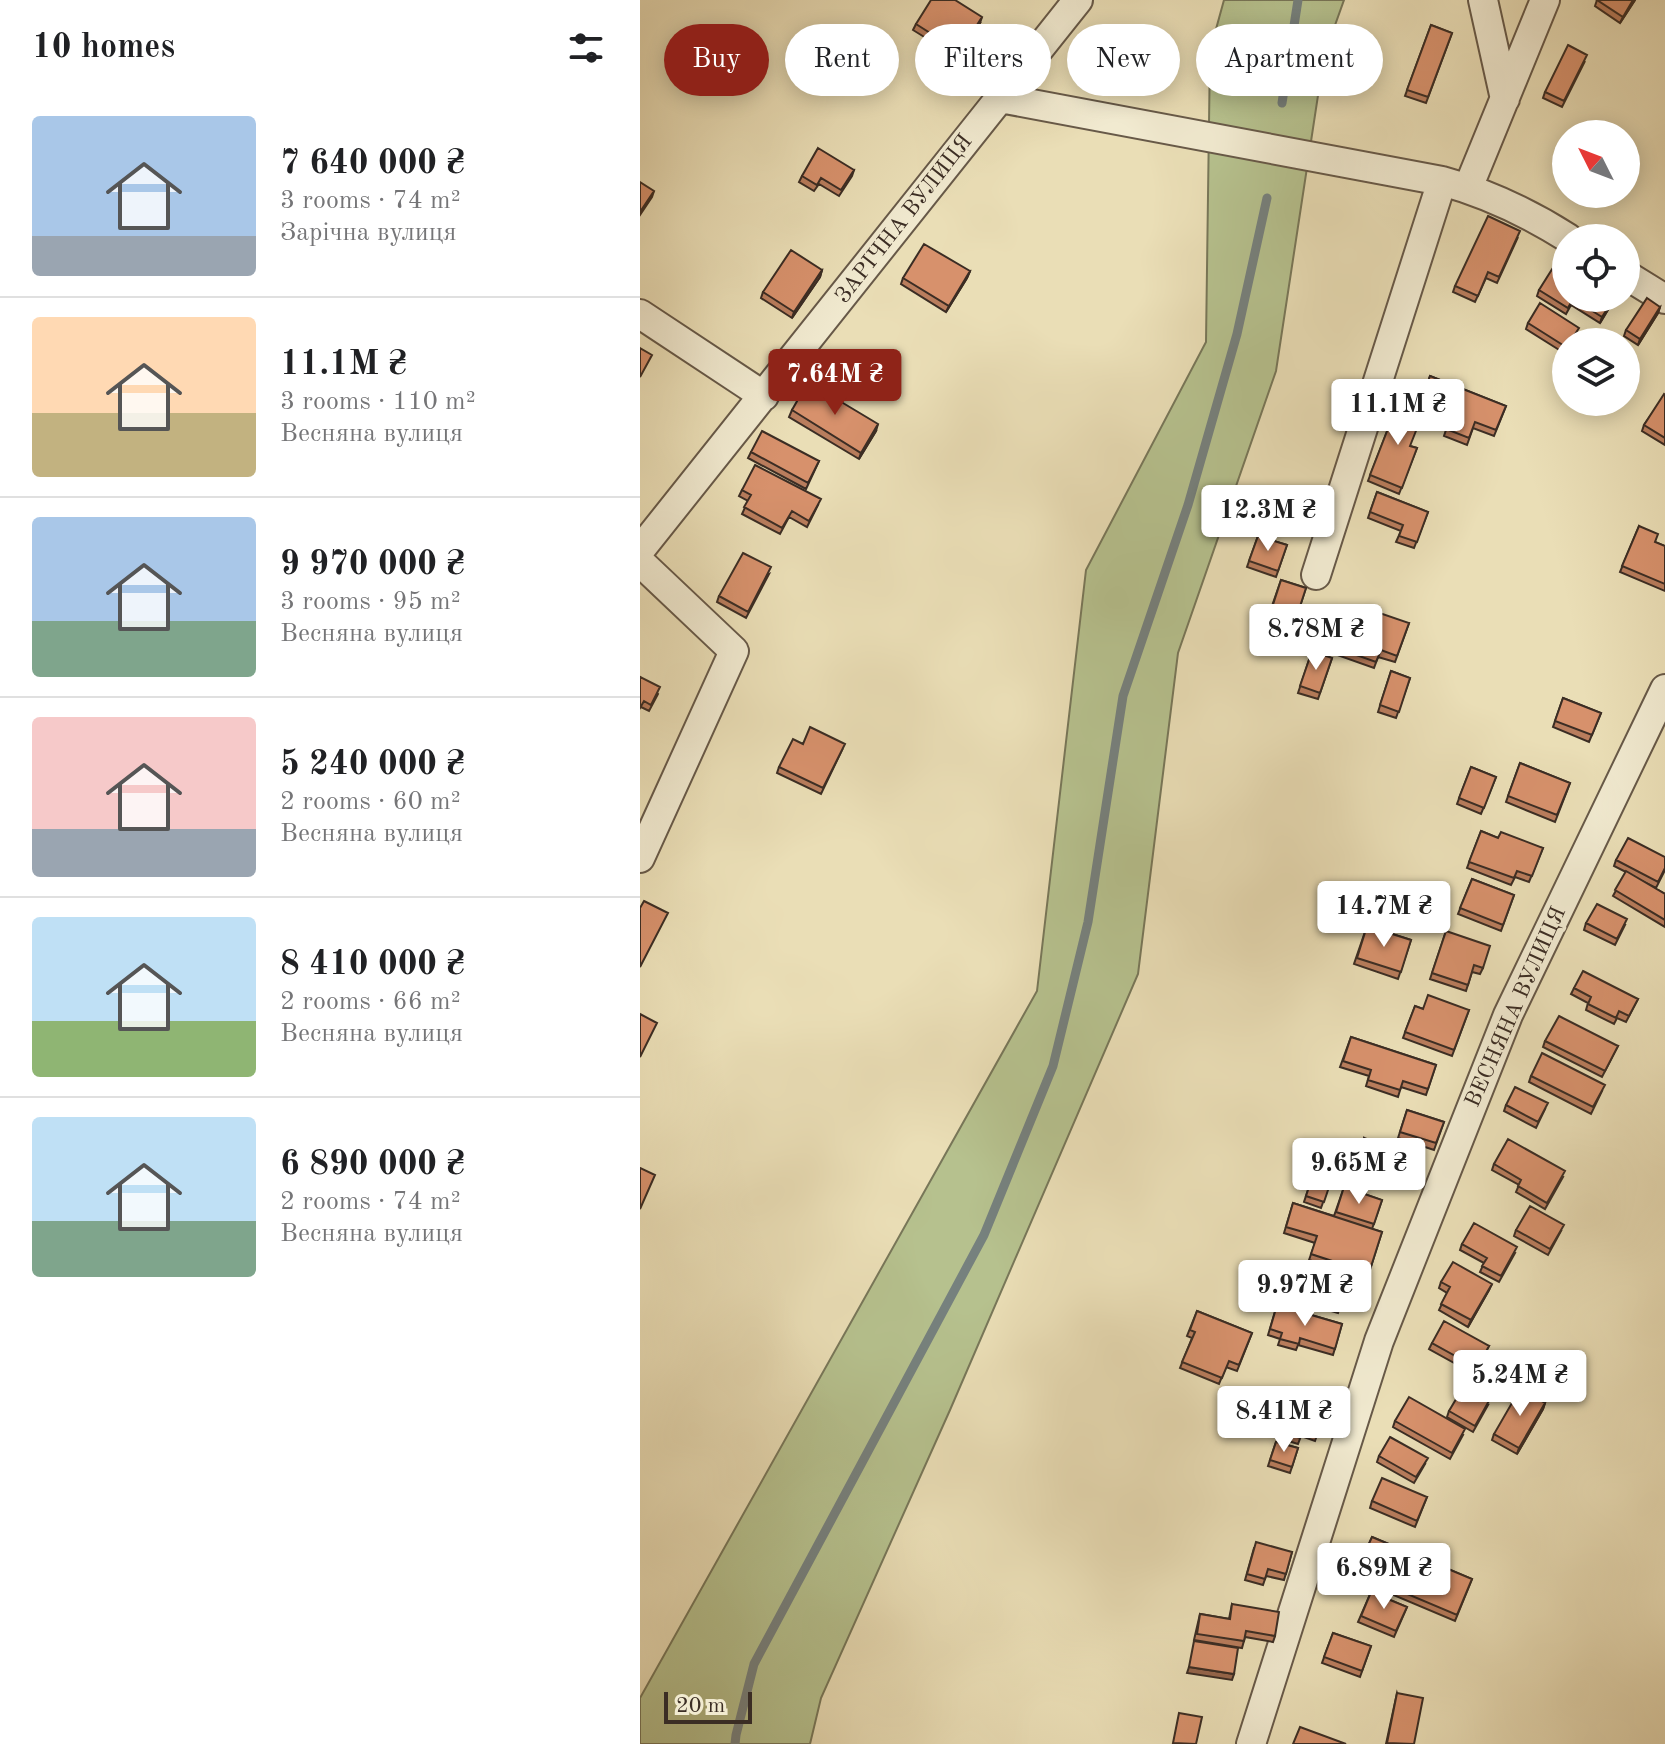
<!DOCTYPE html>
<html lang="en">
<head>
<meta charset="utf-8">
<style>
	:root { --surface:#fff; --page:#f6f6f6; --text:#202124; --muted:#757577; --line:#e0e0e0; --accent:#8f2418 }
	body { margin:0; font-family:"Old Standard TT",serif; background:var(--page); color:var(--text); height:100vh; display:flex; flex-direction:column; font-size:30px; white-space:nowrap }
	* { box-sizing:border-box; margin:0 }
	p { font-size:26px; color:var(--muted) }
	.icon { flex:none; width:44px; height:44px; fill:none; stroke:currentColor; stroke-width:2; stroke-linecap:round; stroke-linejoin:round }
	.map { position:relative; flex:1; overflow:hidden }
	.side { display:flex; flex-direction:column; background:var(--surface); width:640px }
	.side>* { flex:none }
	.guide { position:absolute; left:24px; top:24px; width:760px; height:72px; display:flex; gap:16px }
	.needle { width:52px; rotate:312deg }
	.buttons { position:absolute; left:912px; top:120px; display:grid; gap:16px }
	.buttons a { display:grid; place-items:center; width:88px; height:88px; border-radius:50%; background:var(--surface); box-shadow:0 4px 20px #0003; font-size:40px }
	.scale { position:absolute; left:24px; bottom:20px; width:88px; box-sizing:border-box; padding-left:8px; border:4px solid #3b2d24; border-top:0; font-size:22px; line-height:28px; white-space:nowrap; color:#3b2d24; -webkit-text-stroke:6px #f1ead0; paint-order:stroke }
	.price { position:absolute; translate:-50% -68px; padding:0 18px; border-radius:8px; background:#fff; color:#222; font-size:26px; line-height:52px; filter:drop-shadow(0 2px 4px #0008) }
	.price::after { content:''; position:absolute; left:50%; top:48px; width:24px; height:18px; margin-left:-12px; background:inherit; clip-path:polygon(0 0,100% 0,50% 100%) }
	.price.on { background:var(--accent); color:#fff }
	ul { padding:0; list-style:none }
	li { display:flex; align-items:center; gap:24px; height:200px; padding:0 32px }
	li+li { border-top:2px solid var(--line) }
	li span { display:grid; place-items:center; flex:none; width:224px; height:160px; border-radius:8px; color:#555 }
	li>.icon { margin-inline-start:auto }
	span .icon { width:96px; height:96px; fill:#fffc; stroke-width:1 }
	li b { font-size:34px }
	h2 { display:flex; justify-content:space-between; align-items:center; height:96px; padding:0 32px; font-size:34px }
	.pill { padding:0 28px; border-radius:36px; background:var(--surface); box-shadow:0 4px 20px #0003; font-size:28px; line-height:72px }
	.pill.on { background:var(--accent); color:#fff }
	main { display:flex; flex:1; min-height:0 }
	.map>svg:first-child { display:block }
	.green { fill:#b6c18e; stroke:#787759; stroke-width:2 }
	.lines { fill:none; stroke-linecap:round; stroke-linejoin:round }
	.stream { stroke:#76817e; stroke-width:9 }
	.minor-casing { stroke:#675948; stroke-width:32 }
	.minor { stroke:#f1ead0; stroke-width:28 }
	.wall { fill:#b97d5d; stroke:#3b2d24; stroke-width:2 }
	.shaded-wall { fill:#96664c; stroke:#3b2d24; stroke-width:2 }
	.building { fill:#d7916c; stroke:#3b2d24; stroke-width:2 }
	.labels { text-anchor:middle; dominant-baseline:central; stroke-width:7; stroke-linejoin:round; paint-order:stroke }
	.street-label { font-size:22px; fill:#3b2d24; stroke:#f1ead0 }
</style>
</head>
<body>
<main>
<section class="side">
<h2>10 homes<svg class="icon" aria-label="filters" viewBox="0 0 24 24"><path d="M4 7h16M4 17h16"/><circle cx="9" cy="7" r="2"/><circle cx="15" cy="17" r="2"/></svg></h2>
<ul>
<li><span style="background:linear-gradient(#a9c7e8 75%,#9aa5b1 0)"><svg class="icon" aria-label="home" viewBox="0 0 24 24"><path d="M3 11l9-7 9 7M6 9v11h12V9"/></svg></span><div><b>7 640 000 ₴</b><p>3 rooms · 74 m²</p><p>Зарічна вулиця</p></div></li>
<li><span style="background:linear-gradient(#ffd9b3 60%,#c2b280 0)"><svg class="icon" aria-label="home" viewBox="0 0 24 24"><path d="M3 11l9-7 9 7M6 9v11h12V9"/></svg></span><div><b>11.1M ₴</b><p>3 rooms · 110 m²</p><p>Весняна вулиця</p></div></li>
<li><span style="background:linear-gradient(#a9c7e8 65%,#7fa58c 0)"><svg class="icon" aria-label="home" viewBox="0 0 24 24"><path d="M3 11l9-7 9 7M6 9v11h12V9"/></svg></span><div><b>9 970 000 ₴</b><p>3 rooms · 95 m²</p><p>Весняна вулиця</p></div></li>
<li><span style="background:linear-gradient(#f6c9c9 70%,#9aa5b1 0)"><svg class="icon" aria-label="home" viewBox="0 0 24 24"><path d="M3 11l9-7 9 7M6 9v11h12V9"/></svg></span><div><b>5 240 000 ₴</b><p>2 rooms · 60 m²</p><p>Весняна вулиця</p></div></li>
<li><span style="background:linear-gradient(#bfe0f5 65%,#8fb573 0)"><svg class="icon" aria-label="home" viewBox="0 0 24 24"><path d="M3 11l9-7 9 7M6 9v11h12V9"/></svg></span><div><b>8 410 000 ₴</b><p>2 rooms · 66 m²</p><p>Весняна вулиця</p></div></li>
<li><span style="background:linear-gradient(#bfe0f5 65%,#7fa58c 0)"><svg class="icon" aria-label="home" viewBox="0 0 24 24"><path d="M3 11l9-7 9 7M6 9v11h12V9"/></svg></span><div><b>6 890 000 ₴</b><p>2 rooms · 74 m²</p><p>Весняна вулиця</p></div></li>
</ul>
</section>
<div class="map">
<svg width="1025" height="1744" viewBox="0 0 1025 1744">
	<rect width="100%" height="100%" fill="#eadeb6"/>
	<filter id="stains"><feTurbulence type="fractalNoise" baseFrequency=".0025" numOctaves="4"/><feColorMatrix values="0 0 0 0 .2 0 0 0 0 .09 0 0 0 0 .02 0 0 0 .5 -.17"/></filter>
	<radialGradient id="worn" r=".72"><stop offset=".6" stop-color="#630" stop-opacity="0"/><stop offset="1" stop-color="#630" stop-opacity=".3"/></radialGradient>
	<path class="green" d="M584 0H704L684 56 636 371 538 653 498 974 310 1410 181 1698 170 1744H0V1698L397 991 446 570 566 342 570 51Z"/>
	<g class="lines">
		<path class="stream" d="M642 103 658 0
			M95 1744 96 1735 114 1664 344 1235 413 1066 448 922 483 696 548 505 597 334 627 198"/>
		<defs>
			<path id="minor" d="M843 0 865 99
				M360 98 802 181C846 193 890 214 928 238
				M828 188 905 0
				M986 275 1025 299
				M0 314 124 396
				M0 550 438 0
				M0 562 94 651 0 858
				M676 575 802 181
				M611 1744 739 1341 868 1015 1025 689"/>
		</defs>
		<use href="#minor" class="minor-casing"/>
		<use href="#minor" class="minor"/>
	</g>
	<path class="wall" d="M957 0H995L980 23 955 6Z
		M340 23 318 58 273 30 276 24Z
		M791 25 812 33 786 103 765 96Z
		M945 61 922 107 903 98 905 92Z
		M214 170 212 176 199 196 179 184 174 191 159 182 162 176Z
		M878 237 857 283 846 278 835 302 813 292 815 286Z
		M182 270 180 277 152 318 121 298 123 292Z
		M330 271 327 278 306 312 261 284 263 278Z
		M899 290 975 298 960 323 931 305 926 314 897 296Z
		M1020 307 1018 313 998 345 984 336 986 330Z
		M888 323 937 334 931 342H926V350L924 353 886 329Z
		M790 376 866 406 854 436 833 428 827 445 804 436 809 421 778 409Z
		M1025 395V445L1002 431 1004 425Z
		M758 403 770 446 777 448 759 494 728 481Z
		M152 410 236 431 219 459 149 417Z
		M111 452 179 461 166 489 108 458Z
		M102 490 178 505 167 527 149 517 140 534 102 514 108 501 99 496Z
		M737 492 788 512 774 548 756 542 761 531 728 518Z
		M999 526 1015 542 1025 546V591L980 572Z
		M618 536 647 545 636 577 607 567Z
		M129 574 106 618 77 602 79 596Z
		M641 580 666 588 648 643 622 635Z
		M697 611 718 618 769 623 755 662 738 657 734 668 683 650Z
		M672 651 692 658 678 699 658 693Z
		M751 671 770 678 756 718 738 712Z
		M0 677 18 694 9 711 1 707Z
		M923 698 961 713 949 742 913 727Z
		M202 750 181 794 137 773 139 767Z
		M880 763 930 783 915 822 866 802Z
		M831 767 856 777 841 814 817 804Z
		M841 831 858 838 903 848 889 882 875 877 871 885 827 868Z
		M976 860 1025 870 1016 888 1002 881 1025 894V927L973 896 986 872 974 866Z
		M832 879 874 895 861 931 818 914Z
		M771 886 800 895 788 931 759 922Z
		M946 923 985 925 975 945 944 930Z
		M727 926 771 940 758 979 714 964Z
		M806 931 843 968 840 974 832 972 826 991 790 979Z
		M934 988 998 999 986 1022 977 1018 974 1024 946 1010 948 1003 931 994Z
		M775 1006 783 1009 829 1010 812 1056 763 1038Z
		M711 1037 796 1065 786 1095 761 1087 758 1097 726 1086 729 1076 700 1067Z
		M905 1041 978 1046 962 1077 903 1047Z
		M891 1076 962 1091 951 1114 889 1082Z
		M866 1105 905 1109 896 1128 864 1111Z
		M767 1110 804 1122 794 1150 758 1138Z
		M724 1138 754 1175 752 1181 714 1169Z
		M677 1163 695 1169 681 1208 664 1202Z
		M854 1164 923 1177 905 1209 876 1192 879 1185 852 1170Z
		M704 1187 742 1200 732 1229 742 1232 727 1279 669 1260 675 1243 644 1233 653 1203 694 1216Z
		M876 1230 921 1231 908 1255 874 1236Z
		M822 1244 875 1253 859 1282 840 1272 844 1263 820 1250Z
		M647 1263 708 1281 698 1313 637 1295Z
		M801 1282 849 1290 828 1327 799 1310 807 1293 799 1288Z
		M637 1305 702 1324 693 1355 658 1345 656 1350 638 1345 640 1339 628 1335Z
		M557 1311 612 1333 597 1371 586 1367 579 1384 540 1368 552 1338 547 1336Z
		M792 1343 849 1346 834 1374 789 1349Z
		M655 1402 685 1412 675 1441 661 1436 658 1444 642 1439Z
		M905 1403 903 1409 877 1454 852 1440 854 1434Z
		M848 1405 833 1432 807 1417 809 1411Z
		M755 1421 823 1435 810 1459 753 1427Z
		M636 1442 658 1448 650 1473 628 1466Z
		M739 1456 785 1464 774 1483 737 1462Z
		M787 1497 775 1527 730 1508 732 1501Z
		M732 1537 832 1579 815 1621 744 1591 748 1582 718 1569Z
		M614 1548 652 1552 644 1580 626 1576 623 1585 605 1580Z
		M731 1592 767 1607 754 1637 718 1622Z
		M592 1604 635 1636 633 1642 605 1637 602 1648 554 1640 560 1614 589 1619Z
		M693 1633 731 1646 720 1677 682 1663Z
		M757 1693 774 1744H746Z"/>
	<path class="shaded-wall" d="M993 0H995L980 23 983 17Z
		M342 17 340 23 318 58 320 52Z
		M14 191 12 197 0 215V212Z
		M182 270 180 277 152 318 154 312Z
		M330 271 327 278 306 312 309 306Z
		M974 298H975L960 323 962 317Z
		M1020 307 1018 313 998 345 1000 339Z
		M238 424 236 431 219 459 221 453Z
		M852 1284 849 1290 828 1327 831 1320Z
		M905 1403 903 1409 877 1454 879 1448Z
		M549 1667 594 1674 592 1680 547 1673Z"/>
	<path class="building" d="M291 0H315L342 17 320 52 276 24Z
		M957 0H993L983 17Z
		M791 25 812 33 788 97 767 90Z
		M928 45 947 55 924 101 905 92Z
		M178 148 214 170 201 190 181 178 177 185 162 176Z
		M0 182 14 191 0 212Z
		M848 216 880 231 859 277 848 272 838 296 815 286Z
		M284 244 330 271 309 306 263 278Z
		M151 250 182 270 154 312 123 292Z
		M921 255 926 258V298H974L962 317 933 299 928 308 899 290Z
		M1007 298 1020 307 1000 339 986 330Z
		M900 303 939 328 930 342H926V347L888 323Z
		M0 348 12 355 0 377Z
		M790 376 866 406 856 430 835 422 829 438 806 429 811 415 780 403Z
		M168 382 238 424 221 453 152 410Z
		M1024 394 1025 395V438L1004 425Z
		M758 403 783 413 770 446 777 448 762 488 730 475Z
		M122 431 179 461 168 483 111 452Z
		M115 465 181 499 169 521 152 511 142 528 104 507 111 495 102 490Z
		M737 492 788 512 777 542 759 536 763 525 730 512Z
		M999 526 1018 534 1015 542 1025 546V584L982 566Z
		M618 536 647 545 638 571 609 561Z
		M103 553 131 567 108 612 79 596Z
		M641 580 666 588 650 637 625 629Z
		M722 607 769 623 757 656 741 650 736 662 685 644 697 611 718 618Z
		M672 651 692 658 680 693 660 686Z
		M751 671 770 678 759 712 740 705Z
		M0 677 20 687 11 705 4 701 0 708Z
		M923 698 961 713 952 735 915 721Z
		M170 727 205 744 183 788 139 767 153 739 163 744Z
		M880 763 930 783 917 815 868 796Z
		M831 767 856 777 844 808 819 798Z
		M841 831 858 838 861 832 903 848 892 876 877 871 874 878 829 862Z
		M988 838 1025 857V868L1018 882 976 860Z
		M986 871 1025 894V920L975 890Z
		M832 879 874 895 863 925 820 908Z
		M771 886 800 895 790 925 761 915Z
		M4 901 28 913 0 967V908Z
		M957 904 987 919 977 939 946 923Z
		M727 926 771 940 761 972 717 958Z
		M806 931 850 946 843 968 834 965 828 985 792 973Z
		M943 971 998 999 989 1016 979 1011 976 1018 948 1004 951 997 934 988Z
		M788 995 829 1010 814 1050 765 1032 775 1006 783 1009Z
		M0 1014 17 1023 0 1057Z
		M919 1016 978 1046 965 1071 905 1041Z
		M711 1037 796 1065 788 1089 763 1081 760 1090 728 1080 731 1070 703 1061Z
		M902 1053 965 1085 953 1107 891 1076Z
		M875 1087 908 1103 898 1122 866 1105Z
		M767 1110 804 1122 796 1143 760 1132Z
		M724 1138 762 1151 754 1175 716 1163Z
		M868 1139 925 1171 907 1203 878 1186 881 1180 854 1164Z
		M677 1163 695 1169 684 1202 666 1196Z
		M0 1168 15 1175 0 1209Z
		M704 1187 742 1200 734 1224 696 1212Z
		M653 1203 742 1232 729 1273 671 1254 677 1236 646 1227Z
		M890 1206 924 1225 910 1249 876 1230Z
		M834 1223 877 1247 861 1276 842 1266 847 1258 822 1244Z
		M813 1262 852 1284 831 1320 801 1304 810 1287 801 1282Z
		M647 1263 708 1281 700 1307 639 1289Z
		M637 1305 702 1324 695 1349 660 1338 659 1344 640 1339 642 1333 630 1329Z
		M557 1311 612 1333 599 1365 589 1361 582 1378 542 1362 555 1332 550 1330Z
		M804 1321 849 1346 837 1368 792 1343Z
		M825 1384 850 1399 835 1426 809 1411Z
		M880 1389 905 1403 879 1448 854 1434Z
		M769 1397 825 1429 812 1453 755 1421Z
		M655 1402 685 1412 678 1435 663 1430 660 1438 645 1433Z
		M750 1437 788 1458 776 1477 739 1456Z
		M636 1442 658 1448 652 1467 630 1460Z
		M742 1478 787 1497 777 1521 732 1501Z
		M732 1537 832 1579 817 1615 746 1585 750 1576 720 1563Z
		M616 1542 652 1552 646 1574 628 1569 625 1579 607 1574Z
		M731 1592 767 1607 756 1631 721 1616Z
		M592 1604 639 1612 635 1636 606 1631 604 1641 557 1634 560 1614 590 1619Z
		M693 1633 731 1646 722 1671 684 1657Z
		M554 1641 598 1648 594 1674 549 1667Z
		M757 1693 783 1698 774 1744 747 1743Z
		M539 1713 562 1717 556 1744 533 1743Z
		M660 1727 706 1744H653Z"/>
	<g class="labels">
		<g class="street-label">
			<text transform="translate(264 219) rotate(-52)">ЗАРІЧНА ВУЛИЦЯ</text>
			<text transform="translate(876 1007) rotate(-66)">ВЕСНЯНА ВУЛИЦЯ</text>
		</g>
	</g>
	<rect width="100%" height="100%" filter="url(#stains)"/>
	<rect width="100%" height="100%" fill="url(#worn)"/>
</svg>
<div class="buttons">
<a><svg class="needle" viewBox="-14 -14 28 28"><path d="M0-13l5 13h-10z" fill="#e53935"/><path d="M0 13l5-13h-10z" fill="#757577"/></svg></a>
<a><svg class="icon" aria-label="locate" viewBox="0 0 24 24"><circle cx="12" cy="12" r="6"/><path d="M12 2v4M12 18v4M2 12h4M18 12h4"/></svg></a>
<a><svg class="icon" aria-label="layers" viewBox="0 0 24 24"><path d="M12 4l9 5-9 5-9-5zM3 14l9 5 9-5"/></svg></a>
</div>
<div class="scale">20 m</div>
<b class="price on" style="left:195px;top:417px">7.64M ₴</b>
<b class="price" style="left:758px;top:447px">11.1M ₴</b>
<b class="price" style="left:628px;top:553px">12.3M ₴</b>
<b class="price" style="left:676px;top:672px">8.78M ₴</b>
<b class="price" style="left:744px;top:949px">14.7M ₴</b>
<b class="price" style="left:719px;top:1206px">9.65M ₴</b>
<b class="price" style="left:665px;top:1328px">9.97M ₴</b>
<b class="price" style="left:880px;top:1418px">5.24M ₴</b>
<b class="price" style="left:644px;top:1454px">8.41M ₴</b>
<b class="price" style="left:744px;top:1611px">6.89M ₴</b>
<div class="guide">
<a class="pill on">Buy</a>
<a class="pill">Rent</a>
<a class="pill">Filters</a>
<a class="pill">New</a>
<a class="pill">Apartment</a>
</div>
</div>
</main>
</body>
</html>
